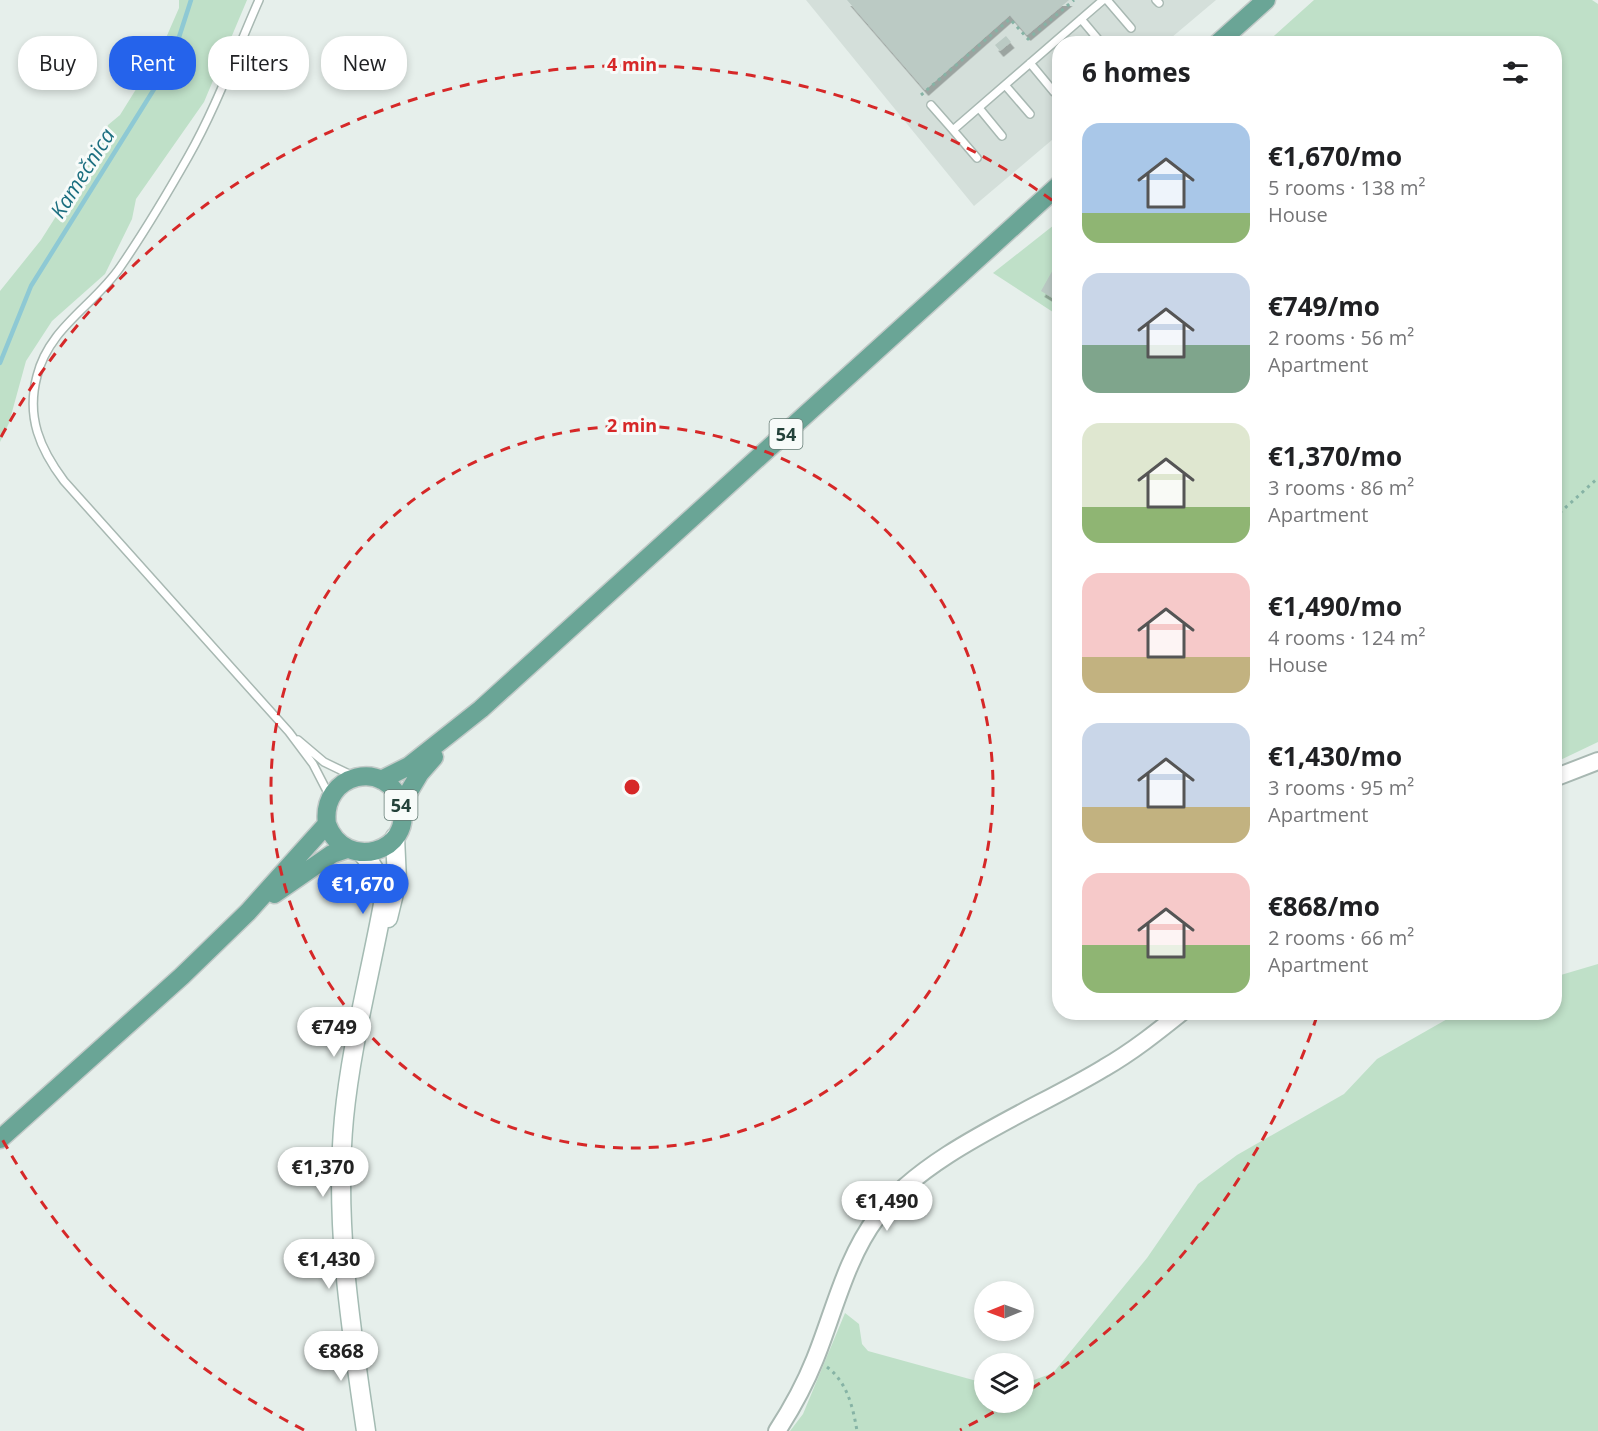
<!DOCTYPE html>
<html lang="en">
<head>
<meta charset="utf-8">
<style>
	:root { --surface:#fff; --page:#f6f6f6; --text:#202124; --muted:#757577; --accent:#2563eb }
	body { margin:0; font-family:"Open Sans",sans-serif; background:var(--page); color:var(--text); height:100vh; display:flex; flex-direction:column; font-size:22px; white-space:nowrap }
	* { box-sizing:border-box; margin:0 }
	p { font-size:20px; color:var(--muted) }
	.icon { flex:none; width:33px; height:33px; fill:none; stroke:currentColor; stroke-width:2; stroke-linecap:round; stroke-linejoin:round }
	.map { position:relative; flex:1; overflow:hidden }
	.details { position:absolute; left:1052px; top:36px; width:510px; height:984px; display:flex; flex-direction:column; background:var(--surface); border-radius:24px; box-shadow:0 3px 9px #0003 }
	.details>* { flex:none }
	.top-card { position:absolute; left:18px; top:36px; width:570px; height:54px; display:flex; gap:12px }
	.needle { width:39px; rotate:269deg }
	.fabs { position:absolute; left:974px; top:1281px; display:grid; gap:12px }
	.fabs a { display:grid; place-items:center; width:60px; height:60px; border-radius:50%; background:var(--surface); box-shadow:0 3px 9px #0003; font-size:30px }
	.price { position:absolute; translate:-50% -51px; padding:0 14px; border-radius:21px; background:#fff; color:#222; font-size:20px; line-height:39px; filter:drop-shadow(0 2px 3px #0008) }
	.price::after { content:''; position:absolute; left:50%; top:36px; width:18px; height:14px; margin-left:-9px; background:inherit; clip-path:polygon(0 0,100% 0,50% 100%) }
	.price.current { background:var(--accent); color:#fff }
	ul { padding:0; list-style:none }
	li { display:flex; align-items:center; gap:18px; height:150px; padding:0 30px }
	li span { display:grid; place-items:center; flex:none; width:168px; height:120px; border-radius:18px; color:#555 }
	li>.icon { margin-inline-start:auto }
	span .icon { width:72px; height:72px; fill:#fffc; stroke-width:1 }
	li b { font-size:26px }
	h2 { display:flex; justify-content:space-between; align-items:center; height:72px; padding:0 30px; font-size:26px }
	.pill { padding:0 21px; border-radius:24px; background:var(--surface); box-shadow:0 3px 9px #0003; font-size:21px; line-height:54px }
	.pill.current { background:var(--accent); color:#fff }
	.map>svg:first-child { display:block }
	.built { fill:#d4dfda }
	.green { fill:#bfe0c8 }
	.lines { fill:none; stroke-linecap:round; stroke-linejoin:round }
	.stream { stroke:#8ec9d4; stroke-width:4.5 }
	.building { fill:#bbcac4; filter:url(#shadow) }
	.service-casing { stroke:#a8b8b2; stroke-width:10 }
	.tertiary-casing { stroke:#a8b8b2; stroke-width:20 }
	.secondary-casing { stroke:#a4bbb3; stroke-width:21 }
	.primary-casing { stroke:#c2cac8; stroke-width:21 }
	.path { stroke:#86b3a5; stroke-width:3; stroke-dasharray:3 4.5; stroke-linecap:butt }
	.service { stroke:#fff; stroke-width:7 }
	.tertiary { stroke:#fff; stroke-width:16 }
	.secondary { stroke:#fff; stroke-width:18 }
	.primary { stroke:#6aa596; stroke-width:18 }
	.ring { fill:none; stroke:#d62828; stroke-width:3; stroke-dasharray:10 8 }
	.labels { text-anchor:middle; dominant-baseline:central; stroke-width:6; stroke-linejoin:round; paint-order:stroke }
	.shield { fill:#f7fbf9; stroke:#637a73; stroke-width:1.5 }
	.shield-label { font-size:18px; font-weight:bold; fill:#24423a }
	.water-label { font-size:21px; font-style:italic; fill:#1c6f80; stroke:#f7fbf9 }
	.centre { fill:#d62828; stroke:#f7fbf9; stroke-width:3 }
	.ring-label { font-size:18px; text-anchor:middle; font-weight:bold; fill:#d62828; stroke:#f7fbf9; stroke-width:6; stroke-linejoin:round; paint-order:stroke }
</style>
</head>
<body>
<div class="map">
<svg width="1598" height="1431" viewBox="0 0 1598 1431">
	<defs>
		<filter id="shadow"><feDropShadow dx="3.5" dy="6" stdDeviation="0" flood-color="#0004"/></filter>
	</defs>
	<rect width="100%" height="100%" fill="#e6efeb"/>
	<path class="built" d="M806 0H1216L1165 43 1059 44V134L974 206Z"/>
	<path class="green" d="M179 0H247L204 102 136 199 132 219 105 274 52 321 26 361 9 423 0 442V291L41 240 84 172 89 157 102 142 108 125 120 115 143 78 162 47 179 8Z
		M1314 0H1592L1598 4V742L1554 763V44L1266 43Z
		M1059 221V316L993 273Z
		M1598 964V1431H790L803 1414 845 1313 859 1324 862 1344 868 1351 984 1383V1402H1023V1384L1053 1373 1147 1258 1198 1184 1237 1155 1344 1094 1377 1059 1449 1018 1461 1012H1554V977Z"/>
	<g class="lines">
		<path class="stream" d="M0 363 31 286 171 62 191 0"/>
	</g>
	<path class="building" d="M847 0H1069L1027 35 1010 15 925 90Z
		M1006 36 1011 42 1000 51 995 45Z
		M1055 266 1059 269V302L1041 291Z"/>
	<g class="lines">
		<defs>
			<path id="service" d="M259 0C236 52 216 108 188 157 167 194 145 231 121 266 95 305 49 327 37 376 26 417 40 449 64 481L289 732 313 764 329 795
				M1107 0 1131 28
				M1156 0 1159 3
				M1081 19 1102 44
				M1030 63 1054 92
				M1005 85 1030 114
				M931 105 953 130
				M979 108 1002 136
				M977 158 953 130 1103 0
				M298 740 324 762 351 775"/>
			<path id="tertiary" d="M1554 778 1598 761
				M777 1431C792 1408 805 1384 815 1359 834 1312 846 1258 877 1217 923 1153 1037 1109 1104 1068 1132 1052 1157 1032 1182 1012"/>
			<path id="secondary" d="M362 853C377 870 382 881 383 904 370 975 351 1046 344 1118 334 1223 351 1328 366 1431
				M388 918 397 881 395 837"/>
			<path id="primary" d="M1217 44 1266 0
				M381 780 409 766 481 709 1059 185
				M401 805 420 773 434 757
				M274 894 332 854 347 849
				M0 1139 182 976 248 912 327 824C320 773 388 757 401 805 414 852 345 873 327 824"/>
		</defs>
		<use href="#service" class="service-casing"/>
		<use href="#tertiary" class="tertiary-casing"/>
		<use href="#secondary" class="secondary-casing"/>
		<use href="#primary" class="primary-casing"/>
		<path class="path" d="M921 95 1010 19 1028 39 1074 0
			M1554 518 1598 478
			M827 1367C847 1382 853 1407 857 1431"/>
		<use href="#service" class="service"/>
		<use href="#tertiary" class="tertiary"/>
		<use href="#secondary" class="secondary"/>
		<use href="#primary" class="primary"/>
	</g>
	<g class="ring">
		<circle cx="632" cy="787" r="361"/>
		<path d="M1317 1016A722 722 0 0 1 1025 1393M1009 1403A722 722 0 0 1 960 1430M304 1430A722 722 0 0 1 1 1137M1 437A722 722 0 0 1 1056 203"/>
	</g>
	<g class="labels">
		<g class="shield">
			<rect x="769.5" y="419" width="33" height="30" rx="4.5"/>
			<rect x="384.5" y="790" width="33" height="30" rx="4.5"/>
		</g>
		<g class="shield-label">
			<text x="786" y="434">54</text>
			<text x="401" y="805">54</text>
		</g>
		<g class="water-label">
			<text transform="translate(82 173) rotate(-58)">Kamečnica</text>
		</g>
	</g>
	<circle cx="632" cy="787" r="9" class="centre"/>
	<g class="ring-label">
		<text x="632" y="71">4 min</text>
		<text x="632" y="432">2 min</text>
	</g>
</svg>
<div class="fabs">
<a><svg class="needle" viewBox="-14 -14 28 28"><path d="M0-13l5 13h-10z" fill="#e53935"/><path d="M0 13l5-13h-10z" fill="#757577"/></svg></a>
<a><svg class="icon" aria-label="layers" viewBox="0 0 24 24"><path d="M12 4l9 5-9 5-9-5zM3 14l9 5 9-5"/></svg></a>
</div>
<b class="price current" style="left:363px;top:915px">€1,670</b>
<b class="price" style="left:334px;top:1058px">€749</b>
<b class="price" style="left:323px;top:1198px">€1,370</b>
<b class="price" style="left:887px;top:1232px">€1,490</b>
<b class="price" style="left:329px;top:1290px">€1,430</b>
<b class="price" style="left:341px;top:1382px">€868</b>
<div class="top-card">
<a class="pill">Buy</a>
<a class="pill current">Rent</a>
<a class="pill">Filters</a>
<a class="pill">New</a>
</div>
<section class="details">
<h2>6 homes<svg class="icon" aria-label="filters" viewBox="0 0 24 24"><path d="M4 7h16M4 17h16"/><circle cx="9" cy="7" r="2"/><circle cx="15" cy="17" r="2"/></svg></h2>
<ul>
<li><span style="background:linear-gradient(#a9c7e8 75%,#8fb573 0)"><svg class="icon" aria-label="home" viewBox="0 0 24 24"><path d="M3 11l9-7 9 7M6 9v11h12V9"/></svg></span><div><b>€1,670/mo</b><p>5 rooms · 138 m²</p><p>House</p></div></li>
<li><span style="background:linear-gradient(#c9d6e8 60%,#7fa58c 0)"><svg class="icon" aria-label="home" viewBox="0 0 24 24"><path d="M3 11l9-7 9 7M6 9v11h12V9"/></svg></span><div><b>€749/mo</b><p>2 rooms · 56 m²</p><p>Apartment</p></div></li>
<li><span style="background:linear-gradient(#dfe7d0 70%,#8fb573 0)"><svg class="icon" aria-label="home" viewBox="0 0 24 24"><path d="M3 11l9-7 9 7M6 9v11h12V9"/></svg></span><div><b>€1,370/mo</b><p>3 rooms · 86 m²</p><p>Apartment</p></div></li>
<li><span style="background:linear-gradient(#f6c9c9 70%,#c2b280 0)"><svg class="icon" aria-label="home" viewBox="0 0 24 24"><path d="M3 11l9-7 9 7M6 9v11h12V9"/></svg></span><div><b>€1,490/mo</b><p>4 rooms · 124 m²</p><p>House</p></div></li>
<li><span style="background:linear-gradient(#c9d6e8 70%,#c2b280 0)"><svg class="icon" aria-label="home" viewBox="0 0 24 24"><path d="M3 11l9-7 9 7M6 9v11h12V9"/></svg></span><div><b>€1,430/mo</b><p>3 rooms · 95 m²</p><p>Apartment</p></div></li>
<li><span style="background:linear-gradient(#f6c9c9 60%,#8fb573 0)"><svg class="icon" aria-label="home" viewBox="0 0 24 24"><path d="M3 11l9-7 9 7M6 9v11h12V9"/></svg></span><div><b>€868/mo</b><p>2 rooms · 66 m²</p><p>Apartment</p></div></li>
</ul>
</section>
</div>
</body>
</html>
